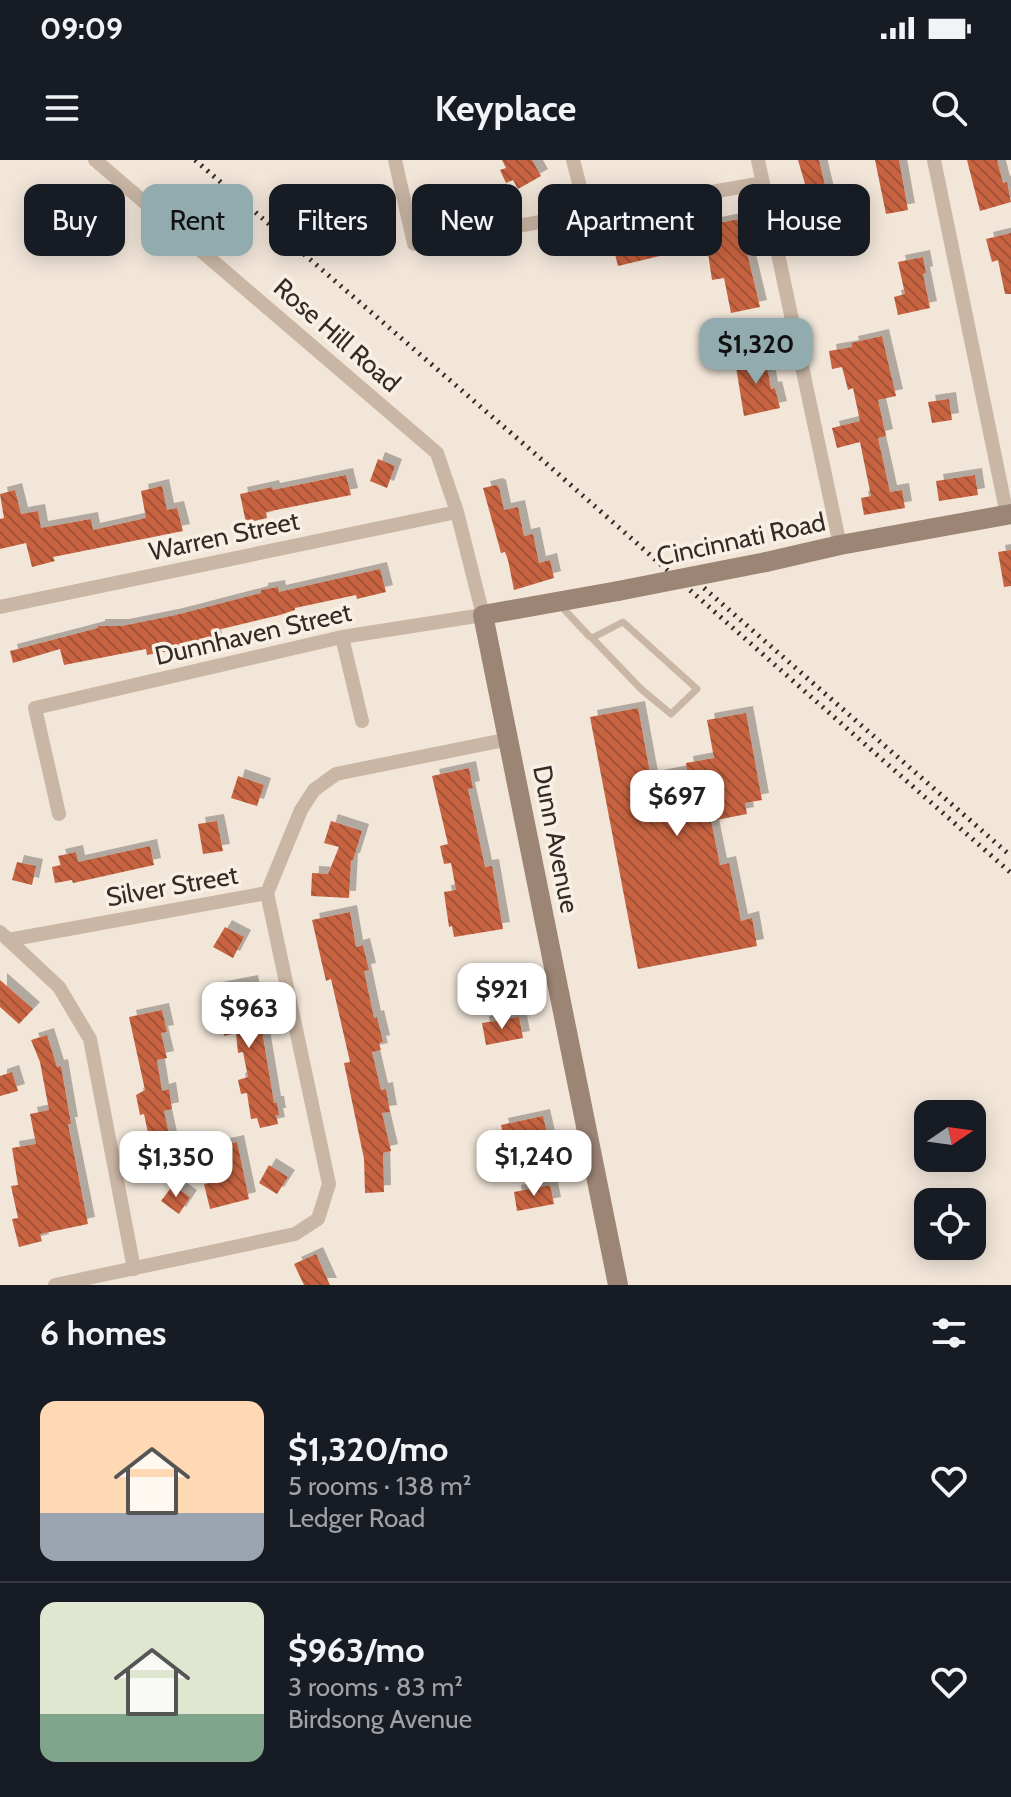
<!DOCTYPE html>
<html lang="en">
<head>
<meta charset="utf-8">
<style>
	:root { --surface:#171b24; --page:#242831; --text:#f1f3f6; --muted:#9ea1a6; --line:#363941; --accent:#91abae }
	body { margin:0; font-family:Cabin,sans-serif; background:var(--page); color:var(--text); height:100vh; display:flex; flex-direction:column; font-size:30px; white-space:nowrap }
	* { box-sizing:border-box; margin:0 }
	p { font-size:26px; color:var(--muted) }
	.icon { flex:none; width:44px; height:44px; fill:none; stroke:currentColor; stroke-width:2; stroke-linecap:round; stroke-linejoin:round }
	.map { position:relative; height:1125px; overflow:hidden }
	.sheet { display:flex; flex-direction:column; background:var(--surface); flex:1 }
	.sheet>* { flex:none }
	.banner { position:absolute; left:24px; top:24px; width:964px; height:72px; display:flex; gap:16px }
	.needle { width:52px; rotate:77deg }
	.controls { position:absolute; left:914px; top:940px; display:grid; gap:16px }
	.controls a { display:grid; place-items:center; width:72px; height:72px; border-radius:16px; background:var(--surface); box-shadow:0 4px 20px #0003; font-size:40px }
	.price { position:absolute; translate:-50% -68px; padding:0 18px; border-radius:16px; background:#fff; color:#222; font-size:26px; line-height:52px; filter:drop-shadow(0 2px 4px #0008) }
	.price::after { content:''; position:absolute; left:50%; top:48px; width:24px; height:18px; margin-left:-12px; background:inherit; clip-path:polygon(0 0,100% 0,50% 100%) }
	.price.selected { background:var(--accent); color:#111 }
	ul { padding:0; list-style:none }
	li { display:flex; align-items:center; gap:24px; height:200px; padding:0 40px }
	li+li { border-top:2px solid var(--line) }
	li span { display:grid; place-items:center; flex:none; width:224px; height:160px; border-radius:16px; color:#555 }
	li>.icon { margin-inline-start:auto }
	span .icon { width:96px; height:96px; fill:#fffc; stroke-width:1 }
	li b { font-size:34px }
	h2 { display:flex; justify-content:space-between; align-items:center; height:96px; padding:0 40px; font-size:34px }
	.chip { padding:0 28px; border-radius:16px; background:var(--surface); box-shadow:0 4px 20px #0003; font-size:28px; line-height:72px }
	.chip.selected { background:var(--accent); color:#111 }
	.status { display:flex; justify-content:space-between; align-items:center; height:56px; padding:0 40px; background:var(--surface); direction:ltr }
	.status svg { height:22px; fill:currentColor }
	header { display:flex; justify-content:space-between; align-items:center; height:104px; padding:0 40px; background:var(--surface); font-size:36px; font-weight:700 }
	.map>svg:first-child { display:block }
	.building { fill:url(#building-back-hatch); filter:url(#shadow) }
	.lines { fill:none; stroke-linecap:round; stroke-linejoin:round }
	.lane { stroke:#cab6a5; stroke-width:7 }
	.street { stroke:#cab6a5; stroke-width:14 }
	.secondary { stroke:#9d8576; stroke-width:20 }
	.rail { stroke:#352b26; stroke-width:5; stroke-dasharray:2 6; stroke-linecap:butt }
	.secondary-bridge { stroke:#9d8576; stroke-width:20 }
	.labels { text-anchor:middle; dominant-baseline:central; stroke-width:7; stroke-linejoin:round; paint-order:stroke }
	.street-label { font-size:26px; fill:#352b26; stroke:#f9f0e5 }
</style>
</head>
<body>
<div class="status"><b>09:09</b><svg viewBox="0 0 49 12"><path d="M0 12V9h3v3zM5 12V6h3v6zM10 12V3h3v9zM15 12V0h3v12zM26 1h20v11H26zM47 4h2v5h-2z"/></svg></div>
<header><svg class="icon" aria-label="menu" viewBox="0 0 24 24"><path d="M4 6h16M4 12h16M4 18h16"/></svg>Keyplace<svg class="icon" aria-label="search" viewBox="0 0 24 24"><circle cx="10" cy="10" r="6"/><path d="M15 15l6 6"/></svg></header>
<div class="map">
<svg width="1011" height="1125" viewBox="0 0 1011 1125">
	<defs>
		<pattern id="building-back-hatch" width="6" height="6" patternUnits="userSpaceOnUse" patternTransform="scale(2)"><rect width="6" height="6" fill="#c76341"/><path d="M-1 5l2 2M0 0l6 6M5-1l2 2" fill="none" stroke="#a25236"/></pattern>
		<filter id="shadow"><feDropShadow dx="7" dy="-7" stdDeviation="0" flood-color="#0004"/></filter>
	</defs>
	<rect width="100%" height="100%" fill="#f2e6d9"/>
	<path class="building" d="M502 0H532L541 16 518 29 513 20 506 23 500 10 506 8Z
		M798 0H819L839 85 817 90 809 53H807L801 25 805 24Z
		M875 0H899L908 50 886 54Z
		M967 0H997L1003 23 1007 22 1011 42 980 51Z
		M739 59 760 147 731 153 724 118 712 120 704 66Z
		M1011 73V134H1005L998 100 992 102 986 79Z
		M659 75 664 95 618 106 613 86Z
		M923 97 926 113 923 114 930 148 898 155 894 137 905 134 898 102Z
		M882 176 896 236 878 240 886 276 878 278 890 332 902 330 905 348 864 355 861 338 871 336 860 282 837 288 832 268 860 261 853 228 848 230 842 207 832 209 829 191 852 187 851 183Z
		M765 195 771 229 775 228 780 248 744 256 735 201Z
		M949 239 952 260 932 263 928 242Z
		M378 299 395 306 387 328 370 321Z
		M346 315 351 335 266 352 267 358 246 363 240 334 272 327 273 330Z
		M975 315 978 335 939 341 936 321Z
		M496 325 499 327 504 350 518 347 524 376 533 374 539 403 550 400 554 418 514 430 508 400 505 392 501 393 483 328Z
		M162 326 167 350 177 348 183 371 53 397 55 401 32 407 26 383 0 389V359L4 358 0 334 15 330 21 354 38 351 41 368 91 359 93 370 146 358 141 331Z
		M1011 390V426L1004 427 998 392Z
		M380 409 386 432 357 439 356 435 295 448V450L280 455 213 471 216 486 192 491 191 487 147 495 146 489 64 505 60 489 13 503 10 491 98 468V466H122L176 455 261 433V430L278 427 279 432Z
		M638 548 651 618 687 611 686 603 714 598 707 560 746 553 762 640 745 643 747 654 711 661 720 705 729 703 741 761 752 758 757 786 638 809 590 557Z
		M469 608 473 628 468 629 485 707 492 706 503 769 454 777 452 766 449 767 444 732 456 730 451 703 444 704 440 686 448 684 432 616Z
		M238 616 264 625 257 646 231 638Z
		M217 661 223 691 203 694 198 664Z
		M331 661 362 671 353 700H351L349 738 311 736 312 713 328 714 339 687 324 683Z
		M150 686 154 705 73 723 72 720 55 723 52 707 61 705 58 696 76 692 78 702Z
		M17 702 36 706 32 725 12 720Z
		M350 752 356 787 363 785 369 810 364 811 374 858 377 857 383 882 379 883 381 890 372 892 381 930 386 929 390 952 382 953 391 991 383 993 384 1032 365 1033 364 999 344 903 350 902 331 819 326 821 312 760Z
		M225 767 244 777 233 798 213 787Z
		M0 820 33 849 19 864 0 847Z
		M251 822 260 871H262L274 943H277L279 955H276L278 964 260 968 257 958 251 959 247 933 241 934 238 920 248 917 243 892 238 893 236 873 224 876 215 829Z
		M162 850 167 872 161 873 167 898 157 900 162 931 169 929 172 949 164 951 172 988 152 992 144 954 140 955 136 935 145 930 129 857Z
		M519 857 523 878 486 885 482 863Z
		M47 875 57 907 61 906 71 964H68L88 1064 40 1074 42 1081 19 1087 12 1059 18 1058 11 1026 18 1025 12 988 36 984 30 954 49 950 40 902 31 880Z
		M12 912 18 931 0 936V916Z
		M543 956 548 978 506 988 501 965Z
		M237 982 249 1039 210 1049 204 1024 215 1022 213 1014 216 1013 210 988Z
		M269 1005 288 1017 277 1034 259 1023Z
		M173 1025 190 1037 179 1054 161 1041Z
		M550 1025 554 1044 517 1051 514 1032Z
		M316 1094 330 1125H304L294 1104Z"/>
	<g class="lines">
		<path class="lane" d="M559 444 589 476 592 478 641 529 671 554 697 529 623 462 592 478"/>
		<path class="street" d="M395 0 414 84 763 23
			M573 0 587 54
			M758 0 840 385
			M934 0 1007 355
			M0 447 457 352
			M342 477 362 561
			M59 654 35 548 342 477 483 455 457 352 437 293 95 0
			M267 733 301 650 314 630 336 614 509 579
			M0 772 59 827 90 879 134 1109
			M8 780 267 733
			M55 1125 295 1074 318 1059 329 1024 267 733"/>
		<path class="secondary" d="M766 402 840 385 1011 354
			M618 431 483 455 618 1125"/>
		<path class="rail" d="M195 0 548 305 1011 713
			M704 428 1011 696"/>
		<path class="secondary-bridge" d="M618 431 766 402"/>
	</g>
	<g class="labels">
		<g class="street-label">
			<text transform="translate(337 175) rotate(41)">Rose Hill Road</text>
			<text transform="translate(224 376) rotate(-12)">Warren Street</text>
			<text transform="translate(741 379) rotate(-12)">Cincinnati Road</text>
			<text transform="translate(253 474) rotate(-13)">Dunnhaven Street</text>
			<text transform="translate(556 679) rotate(79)">Dunn Avenue</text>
			<text transform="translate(172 726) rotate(-10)">Silver Street</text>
		</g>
	</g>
</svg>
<div class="controls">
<a><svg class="needle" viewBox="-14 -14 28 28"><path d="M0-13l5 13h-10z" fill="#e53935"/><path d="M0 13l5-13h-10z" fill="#9ea1a6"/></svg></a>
<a><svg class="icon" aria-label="locate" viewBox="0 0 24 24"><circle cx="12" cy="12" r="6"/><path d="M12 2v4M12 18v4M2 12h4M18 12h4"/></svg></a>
</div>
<b class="price selected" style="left:756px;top:226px">$1,320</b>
<b class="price" style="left:677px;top:678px">$697</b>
<b class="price" style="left:502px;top:871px">$921</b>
<b class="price" style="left:249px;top:890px">$963</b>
<b class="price" style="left:534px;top:1038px">$1,240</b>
<b class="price" style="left:176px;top:1039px">$1,350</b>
<div class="banner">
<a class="chip">Buy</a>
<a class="chip selected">Rent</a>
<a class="chip">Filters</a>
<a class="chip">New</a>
<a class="chip">Apartment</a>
<a class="chip">House</a>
</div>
</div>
<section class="sheet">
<h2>6 homes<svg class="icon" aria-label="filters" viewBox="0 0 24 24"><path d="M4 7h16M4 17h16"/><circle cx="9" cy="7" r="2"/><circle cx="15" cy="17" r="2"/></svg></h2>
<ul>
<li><span style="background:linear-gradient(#ffd9b3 70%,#9aa5b1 0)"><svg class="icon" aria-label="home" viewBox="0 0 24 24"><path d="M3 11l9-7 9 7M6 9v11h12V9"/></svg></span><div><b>$1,320/mo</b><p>5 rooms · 138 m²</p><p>Ledger Road</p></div><svg class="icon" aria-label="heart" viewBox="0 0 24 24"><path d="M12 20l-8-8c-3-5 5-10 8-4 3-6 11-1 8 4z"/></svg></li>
<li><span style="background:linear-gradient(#dfe7d0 70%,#7fa58c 0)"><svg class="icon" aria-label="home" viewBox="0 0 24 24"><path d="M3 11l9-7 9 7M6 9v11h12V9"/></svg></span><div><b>$963/mo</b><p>3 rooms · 83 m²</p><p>Birdsong Avenue</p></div><svg class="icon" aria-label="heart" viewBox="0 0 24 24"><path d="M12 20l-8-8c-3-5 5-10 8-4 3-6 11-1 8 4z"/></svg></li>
</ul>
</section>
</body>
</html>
